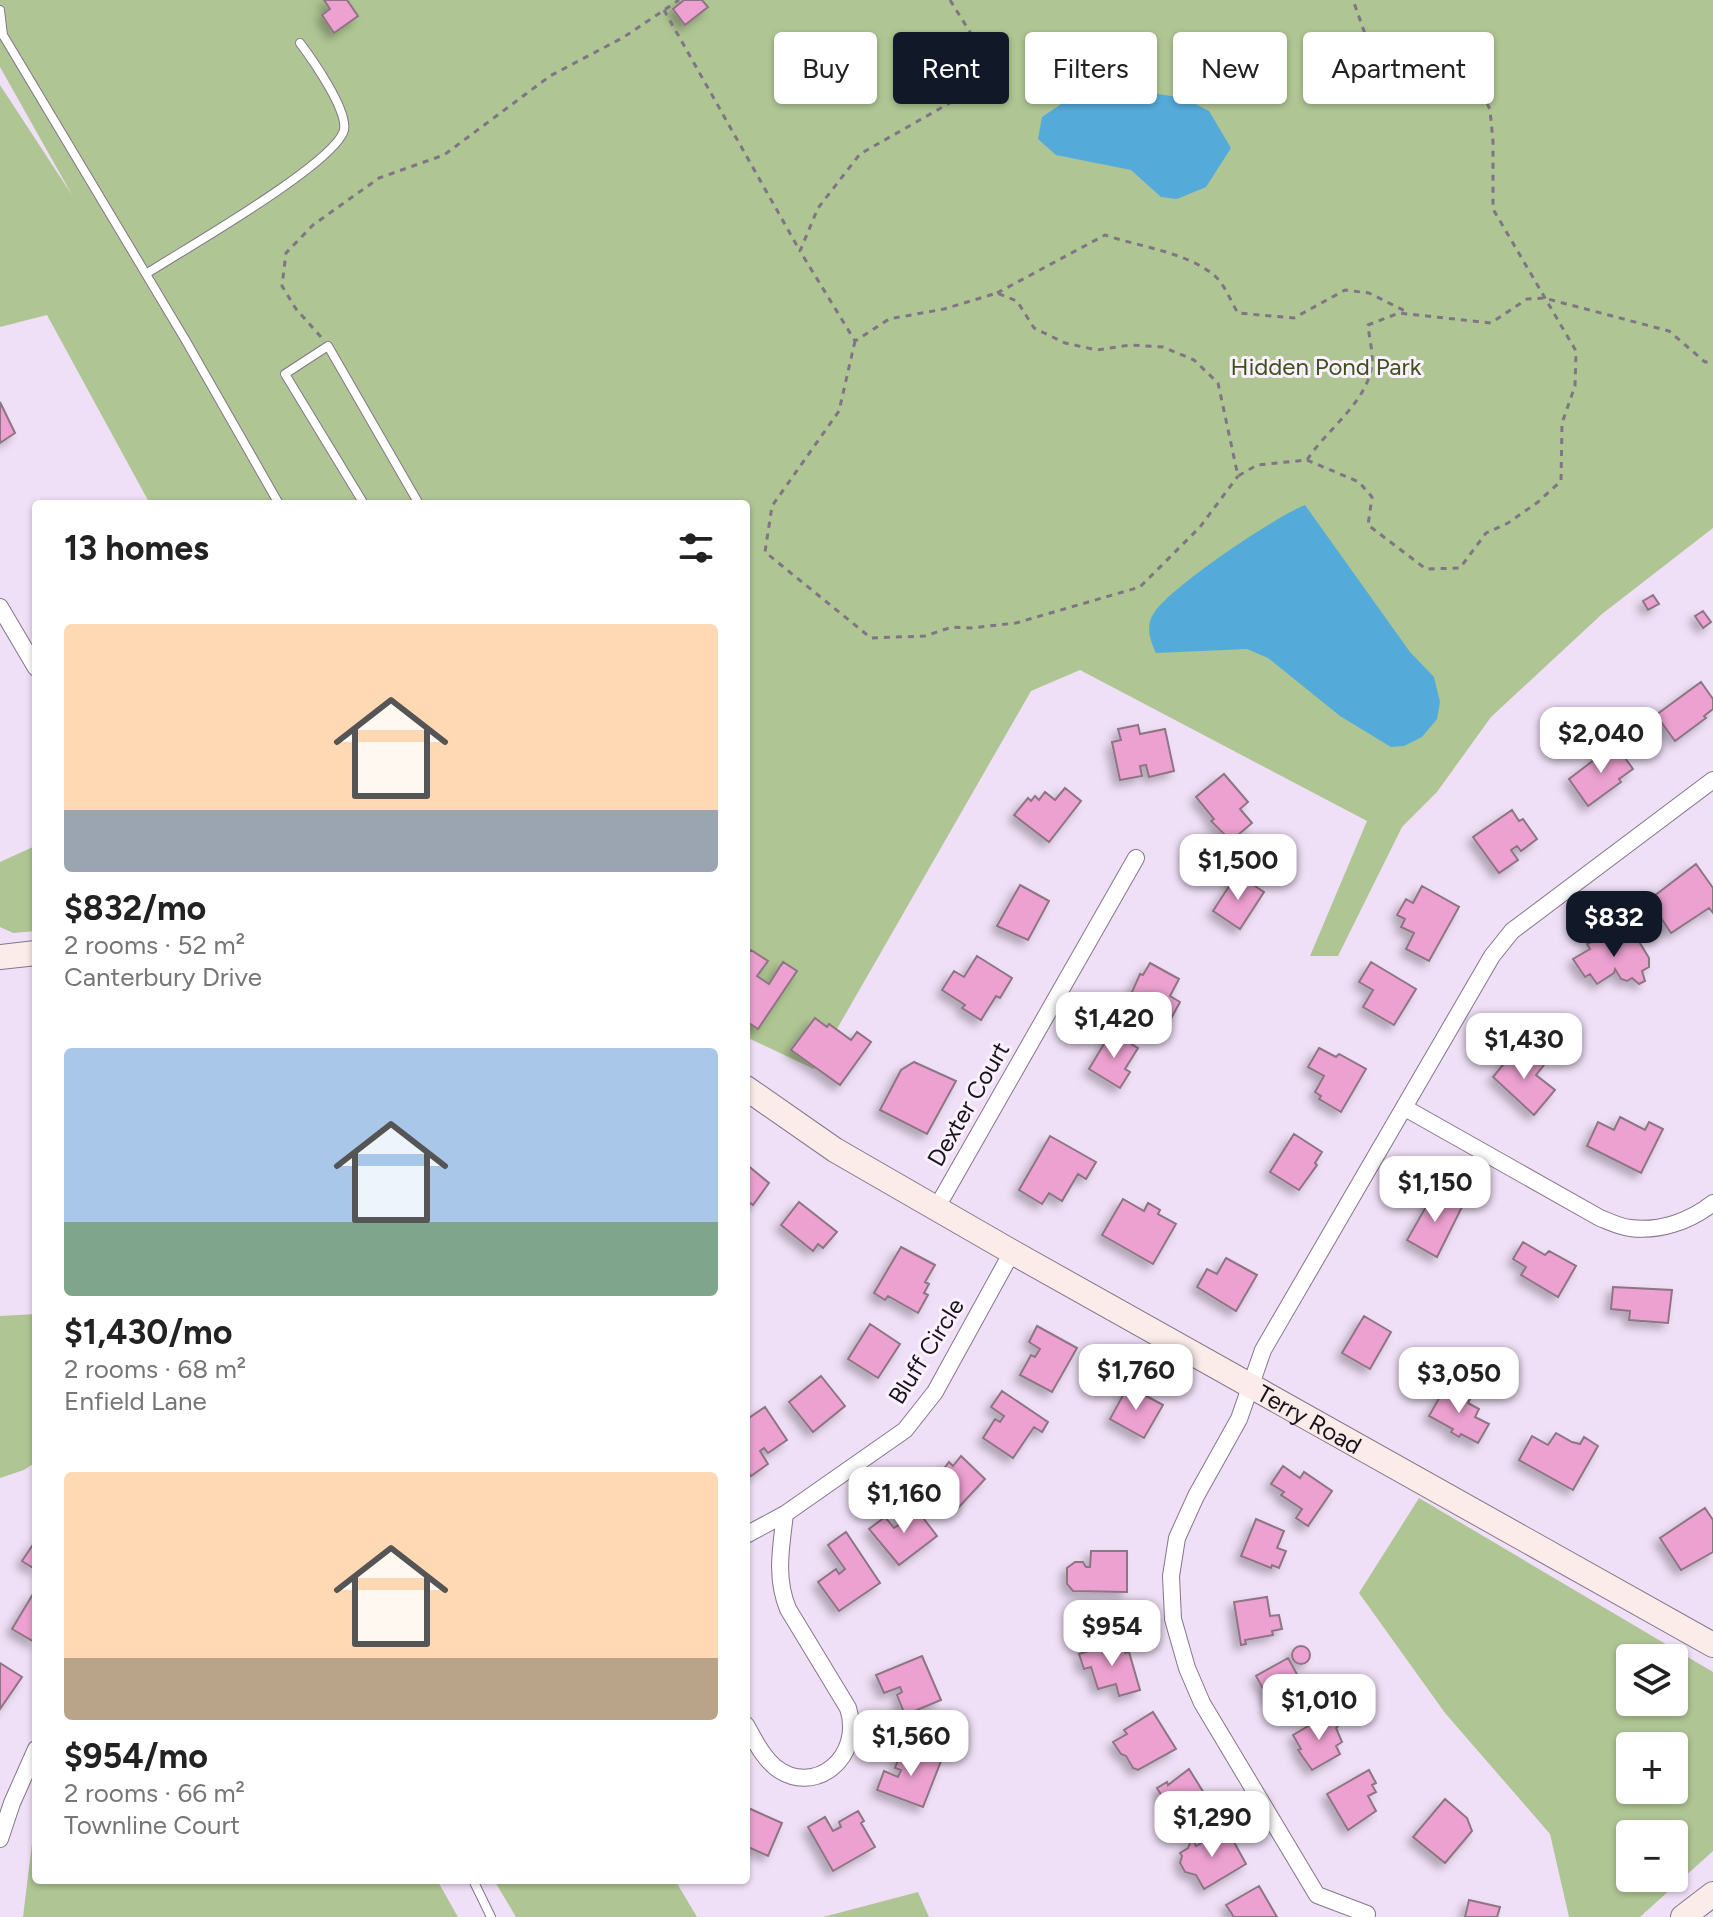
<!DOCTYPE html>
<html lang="en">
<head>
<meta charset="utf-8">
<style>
	:root { --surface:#fff; --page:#f6f6f6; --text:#222; --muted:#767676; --accent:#111827 }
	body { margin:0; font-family:Figtree,sans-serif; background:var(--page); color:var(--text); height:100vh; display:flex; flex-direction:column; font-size:30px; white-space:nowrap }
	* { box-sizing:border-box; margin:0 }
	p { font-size:26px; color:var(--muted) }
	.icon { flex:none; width:44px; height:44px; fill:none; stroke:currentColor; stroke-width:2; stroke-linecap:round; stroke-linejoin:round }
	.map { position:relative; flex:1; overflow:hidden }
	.details { position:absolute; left:32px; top:500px; width:718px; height:1384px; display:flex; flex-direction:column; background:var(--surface); border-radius:8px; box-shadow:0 2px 6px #0004 }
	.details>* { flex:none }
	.guide { position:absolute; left:774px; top:32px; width:760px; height:72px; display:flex; gap:16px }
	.buttons { position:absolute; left:1616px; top:1644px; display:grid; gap:16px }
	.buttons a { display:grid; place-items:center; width:72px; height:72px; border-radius:8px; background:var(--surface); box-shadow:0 2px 6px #0004; font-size:40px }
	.price { position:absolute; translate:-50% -68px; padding:0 18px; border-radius:16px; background:#fff; color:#222; font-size:26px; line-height:52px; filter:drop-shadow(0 2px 4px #0008) }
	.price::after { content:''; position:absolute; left:50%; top:48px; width:24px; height:18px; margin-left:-12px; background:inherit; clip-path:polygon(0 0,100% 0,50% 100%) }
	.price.active { background:var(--accent); color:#fff }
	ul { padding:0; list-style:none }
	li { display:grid; align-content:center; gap:16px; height:424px; padding:0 32px }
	li span { display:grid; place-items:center; height:248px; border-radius:8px; color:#555 }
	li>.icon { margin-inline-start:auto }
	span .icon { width:144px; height:144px; fill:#fffc; stroke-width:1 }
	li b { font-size:34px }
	h2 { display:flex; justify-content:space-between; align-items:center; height:96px; padding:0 32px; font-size:34px }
	.chip { padding:0 28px; border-radius:8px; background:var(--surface); box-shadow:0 2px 6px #0004; font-size:28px; line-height:72px }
	.chip.active { background:var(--accent); color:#fff }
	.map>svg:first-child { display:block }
	.green { fill:#afc593; fill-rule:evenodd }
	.water { fill:#54abd9 }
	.building { fill:#eca1d0; stroke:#8d7583; stroke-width:2; filter:url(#shadow) }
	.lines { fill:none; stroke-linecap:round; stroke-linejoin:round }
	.lane-casing { stroke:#84768a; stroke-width:10 }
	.street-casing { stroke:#84768a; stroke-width:18 }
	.secondary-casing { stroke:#84768a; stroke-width:26 }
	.path { stroke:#7f7584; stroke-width:3; stroke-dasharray:6 6; stroke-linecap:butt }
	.lane { stroke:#fff; stroke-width:8 }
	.street { stroke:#fff; stroke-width:16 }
	.secondary { stroke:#fbece9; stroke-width:24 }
	.labels { text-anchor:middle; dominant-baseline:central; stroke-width:6; stroke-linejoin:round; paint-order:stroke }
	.park-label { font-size:24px; fill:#3d511c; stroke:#faf0fe }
	.street-label { font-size:24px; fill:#19141c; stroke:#faf0fe }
</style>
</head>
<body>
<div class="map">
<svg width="1713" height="1917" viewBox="0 0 1713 1917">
	<defs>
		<filter id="shadow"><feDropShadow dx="-5.5" dy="5.5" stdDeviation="4" flood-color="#0004"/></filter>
	</defs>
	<rect width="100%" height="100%" fill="#f0e0f7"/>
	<path class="green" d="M0 0H1713V528L1602 614 1491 717 1437 792 1402 827 1338 956H1310L1367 821 1080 670 1031 691 814 1069 746 1037V504H150L47 315 0 327V85L72 195 0 67Z
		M35 846 36 931 13 933 0 927V862Z
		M36 1314V1462L24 1470 0 1478V1316Z
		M1419 1498 1713 1672V1851L1640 1917H1569L1550 1834 1445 1713 1359 1593ZM1630 1658H1674V1702H1630ZM1630 1746H1674V1790H1630ZM1630 1834H1674V1878H1630Z
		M36 1811V1880H437L458 1917H23Z
		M494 1880H675L697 1917H516Z
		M918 1892 929 1917H823Z"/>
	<path class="water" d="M1132 90 1184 98 1209 111 1231 148 1206 187 1177 199 1161 197 1131 170 1056 155 1038 139 1042 117 1073 96Z
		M1305 505 1410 652 1434 677 1440 702 1437 719 1422 737 1404 746 1391 747 1340 716 1268 658 1247 649 1156 653C1150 640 1145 626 1154 613 1170 587 1275 517 1305 505Z"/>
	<path class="building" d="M324 0H347L358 16 334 33 322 15 330 9Z
		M684 0H702L708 7 685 25 673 9Z
		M0 402 15 433 0 443Z
		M1653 595 1659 604 1648 610 1643 601Z
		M1703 611 1711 622 1703 628 1695 616Z
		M1701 682 1713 699V709L1704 716 1706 718 1675 741 1656 715Z
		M1138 725 1140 734 1165 729 1174 771 1149 777 1146 765 1140 766 1142 776 1120 780 1112 742 1121 740 1118 729Z
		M1615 744 1633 769 1619 779 1621 782 1588 806 1569 779Z
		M1224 774 1248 802 1240 809 1252 823 1231 841 1211 821 1214 819 1196 797Z
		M1065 788 1081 801 1049 842 1014 815 1028 798 1031 801 1035 796 1039 800 1045 792 1055 800Z
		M1512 810 1519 821 1523 819 1537 839 1521 851 1517 846 1511 850 1518 860 1499 873 1473 837Z
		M1696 864 1713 888V913L1709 908 1671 933 1649 900Z
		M1237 874 1264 892 1240 929 1213 911Z
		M1020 885 1049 901 1028 940 997 926Z
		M1422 886 1459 907 1429 961 1406 949 1414 933 1401 927 1405 919 1397 915 1406 899 1413 903Z
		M1615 931 1622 942 1628 938 1638 940 1649 958V967L1642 971 1645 981 1639 984 1632 978 1627 981 1621 979 1615 969 1614 973 1597 984 1590 974 1585 977 1573 959 1590 949 1587 944Z
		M751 950 768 961 757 976 769 984 783 962 797 971 758 1029 746 1021V957Z
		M977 956 1012 978 1000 998 996 996 981 1020 962 1008 965 1005 942 990 954 971 964 977Z
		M1371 962 1416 989 1394 1025 1363 1007 1373 990 1359 982Z
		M1150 963 1179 979 1170 996 1180 1002 1168 1024 1128 1001 1140 974 1143 975Z
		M815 1018 827 1027 829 1024 851 1040 857 1032 871 1042 840 1085 791 1050Z
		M1111 1032 1138 1048 1125 1069 1130 1072 1120 1088 1089 1069Z
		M1319 1048 1336 1057 1339 1054 1366 1069 1341 1112 1319 1099 1321 1096 1315 1092 1324 1076 1308 1067Z
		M1516 1049 1531 1061 1534 1057 1544 1065 1536 1075 1555 1090 1534 1115 1493 1077Z
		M914 1062 956 1081 927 1134 880 1110 901 1070Z
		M1620 1117 1645 1130 1649 1122 1663 1129 1641 1173 1587 1146 1598 1122 1614 1130Z
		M1294 1134 1322 1152 1315 1163 1317 1165 1299 1190 1270 1172Z
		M1050 1136 1096 1162 1086 1179 1078 1174 1062 1201 1049 1193 1042 1204 1019 1190Z
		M746 1164 769 1183 753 1205 746 1200Z
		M1435 1191 1462 1207 1437 1257 1407 1240Z
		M1123 1199 1144 1211 1148 1203 1160 1210 1158 1214 1176 1224 1153 1264 1102 1235Z
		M799 1202 837 1232 823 1248 818 1244 813 1251 781 1225Z
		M1523 1242 1545 1255 1549 1251 1576 1266 1558 1297 1521 1275 1526 1267 1513 1259Z
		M901 1247 935 1265 925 1282 929 1284 924 1293 928 1295 918 1313 888 1296 885 1300 874 1293Z
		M1226 1258 1257 1275 1236 1311 1197 1287 1207 1269 1217 1274Z
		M1613 1287 1672 1290 1668 1323 1629 1320 1630 1311 1611 1309Z
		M1364 1316 1391 1332 1370 1369 1342 1353Z
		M870 1324 900 1344 878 1378 848 1359Z
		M1037 1326 1077 1348 1052 1392 1020 1375 1031 1355 1035 1357 1040 1349 1029 1342Z
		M821 1376 845 1406 813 1432 789 1402Z
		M1128 1386 1163 1405 1144 1438 1110 1419Z
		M1446 1386 1470 1399 1468 1403 1479 1409 1475 1417 1489 1424 1478 1443 1461 1434 1459 1437 1451 1432 1453 1429 1429 1416Z
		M1002 1391 1048 1422 1042 1432 1034 1427 1013 1458 983 1438 995 1419 1000 1422 1004 1416 991 1407Z
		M765 1407 787 1440 768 1453 764 1448 760 1451 768 1464 751 1476 746 1469V1420Z
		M1556 1433 1572 1442 1580 1444 1584 1437 1598 1446 1573 1490 1519 1460 1532 1436 1548 1445Z
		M961 1456 985 1479 958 1508 932 1484 949 1462 953 1466Z
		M1283 1466 1300 1478 1304 1472 1332 1491 1308 1526 1296 1518 1302 1509 1281 1495 1284 1492 1271 1484Z
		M914 1506 937 1536 899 1565 869 1529 885 1517 894 1528 900 1524 896 1519Z
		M1705 1508 1713 1520V1552L1681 1570 1660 1538Z
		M1256 1519 1284 1531 1277 1548 1286 1551 1279 1568 1272 1565 1271 1568 1241 1556Z
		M846 1532 880 1583 839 1611 818 1582 836 1569 839 1574 845 1569 828 1545Z
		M36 1540V1570L22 1561Z
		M1091 1551H1127V1592L1073 1591 1067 1584V1568L1075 1562H1083L1086 1567H1090Z
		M33 1594 36 1595V1643L12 1629Z
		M1267 1597 1270 1616 1279 1615 1282 1629 1272 1631 1273 1635 1245 1640 1246 1644 1241 1645 1234 1602Z
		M1122 1641 1125 1653 1129 1652 1140 1690 1119 1696 1116 1684 1098 1689 1091 1667 1084 1669 1079 1654Z
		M1292 1655a9 9 0 1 1 18 0a9 9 0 1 1-18 0Z
		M922 1656 941 1700 905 1715 897 1695 902 1692 900 1687 884 1693 876 1675Z
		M1288 1658 1308 1694 1276 1712 1256 1676Z
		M0 1663 22 1677 0 1709Z
		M1153 1712 1176 1749 1138 1770 1133 1768 1126 1756 1121 1754 1113 1742 1127 1734 1124 1730Z
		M1327 1715 1334 1718 1338 1726 1336 1728 1342 1742 1336 1746 1340 1754 1312 1770 1298 1750 1301 1749 1293 1735Z
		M903 1747 941 1761 923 1807 877 1790 884 1771 898 1777 901 1770 895 1768Z
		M1189 1769 1212 1806 1179 1824 1157 1788 1167 1782 1168 1785Z
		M1369 1770 1376 1783 1372 1785 1376 1792 1368 1796 1376 1811 1348 1830 1327 1794Z
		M1445 1799 1467 1818 1472 1831 1445 1863 1413 1837Z
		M746 1807 782 1823 768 1856 746 1846Z
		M858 1811 864 1821 861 1823 875 1847 833 1871 808 1827 825 1817 833 1831 841 1827 839 1822Z
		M1224 1829 1234 1842 1246 1864 1204 1889 1196 1875 1185 1872 1180 1863 1182 1856 1180 1853 1188 1848 1192 1838 1196 1846Z
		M1259 1886 1277 1917H1234L1226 1905Z
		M1469 1900 1500 1907 1497 1917H1465Z"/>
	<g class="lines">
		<defs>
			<path id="lane" d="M0 10 3 35 186 341 279 504
				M146 274C181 251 335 164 344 130 348 110 312 59 300 43
				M364 504 285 374 328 346 419 504
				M473 1880 491 1917"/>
			<path id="street" d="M0 607 36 668
				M1405 1108 1600 1218C1610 1222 1620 1227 1630 1228 1660 1232 1690 1221 1713 1203
				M937 1207 1136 858
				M746 1535 785 1514 905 1430 935 1392 1012 1252
				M746 1725C754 1739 762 1756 775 1767 814 1798 864 1757 848 1708L788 1609C775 1577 781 1548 785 1514
				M0 1839 12 1803 36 1749
				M1367 1914 1317 1895 1202 1703 1187 1668 1173 1619 1171 1576 1177 1538 1196 1496 1239 1419 1263 1350 1492 956 1512 931 1713 780"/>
			<g id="secondary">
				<path d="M0 957 36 953"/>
				<path id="s1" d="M746 1088 835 1150 1012 1252 1713 1645"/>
				<path d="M1683 1917 1713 1894"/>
			</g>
		</defs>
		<use href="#lane" class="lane-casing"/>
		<use href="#street" class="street-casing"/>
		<use href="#secondary" class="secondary-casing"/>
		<path class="path" d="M950 0 980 48 977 70 962 96 860 154 818 208 800 251 855 341 889 319 944 309 997 293 1017 301 1034 328 1065 343 1097 350 1130 345 1163 347 1194 360 1218 383 1238 476 1257 465 1307 460C1327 429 1369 401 1372 363 1373 351 1369 337 1368 325L1399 313 1491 323 1527 299 1544 298 1669 331 1705 362 1713 361
			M664 10 800 251
			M997 293 1105 235C1140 247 1187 252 1215 276 1225 285 1231 302 1238 313L1294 318 1345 290 1369 293 1409 313
			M321 337 296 309 282 286 286 253 313 225 379 178 444 155 550 76 624 37 679 0
			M855 341 839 411 772 506 765 552 871 638 925 636 952 627 971 628 1016 623 1140 587 1200 527 1238 476
			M1307 460 1359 482 1372 497 1368 525 1426 569 1460 568 1486 533 1508 523 1538 502 1561 481 1562 423 1575 386 1576 351 1493 209V141L1490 110 1474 70 1452 63 1408 67 1370 48 1353 0"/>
		<use href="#lane" class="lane"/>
		<use href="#street" class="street"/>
		<use href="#secondary" class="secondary"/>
	</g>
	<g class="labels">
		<g class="park-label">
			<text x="1326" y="366">Hidden Pond Park</text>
		</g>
		<g class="street-label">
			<text transform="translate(968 1104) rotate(-60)">Dexter Court</text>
			<text transform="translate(926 1351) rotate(-58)">Bluff Circle</text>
			<text stroke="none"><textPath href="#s1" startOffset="654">Terry Road</textPath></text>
		</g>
	</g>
</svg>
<div class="buttons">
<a><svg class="icon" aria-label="layers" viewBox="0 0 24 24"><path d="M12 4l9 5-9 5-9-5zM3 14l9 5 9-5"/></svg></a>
<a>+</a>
<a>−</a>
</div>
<b class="price" style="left:1601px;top:775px">$2,040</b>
<b class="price" style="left:1238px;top:902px">$1,500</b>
<b class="price active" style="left:1614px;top:959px">$832</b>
<b class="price" style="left:1114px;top:1060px">$1,420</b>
<b class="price" style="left:1524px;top:1081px">$1,430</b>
<b class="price" style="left:1435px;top:1224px">$1,150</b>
<b class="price" style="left:1136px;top:1412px">$1,760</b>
<b class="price" style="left:1459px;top:1415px">$3,050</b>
<b class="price" style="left:904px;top:1535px">$1,160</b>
<b class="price" style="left:1112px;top:1668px">$954</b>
<b class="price" style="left:1319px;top:1742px">$1,010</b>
<b class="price" style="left:911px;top:1778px">$1,560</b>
<b class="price" style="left:1212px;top:1859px">$1,290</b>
<div class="guide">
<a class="chip">Buy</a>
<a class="chip active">Rent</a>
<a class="chip">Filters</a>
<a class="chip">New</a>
<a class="chip">Apartment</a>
</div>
<section class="details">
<h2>13 homes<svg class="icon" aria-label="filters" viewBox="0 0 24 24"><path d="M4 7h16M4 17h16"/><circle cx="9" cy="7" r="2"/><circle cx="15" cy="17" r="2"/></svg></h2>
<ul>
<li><span style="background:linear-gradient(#ffd9b3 75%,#9aa5b1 0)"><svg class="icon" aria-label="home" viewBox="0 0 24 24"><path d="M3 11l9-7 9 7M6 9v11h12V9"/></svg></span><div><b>$832/mo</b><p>2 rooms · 52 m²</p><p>Canterbury Drive</p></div></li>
<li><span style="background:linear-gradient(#a9c7e8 70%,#7fa58c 0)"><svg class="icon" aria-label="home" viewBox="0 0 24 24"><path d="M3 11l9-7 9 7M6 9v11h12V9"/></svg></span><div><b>$1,430/mo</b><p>2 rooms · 68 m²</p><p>Enfield Lane</p></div></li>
<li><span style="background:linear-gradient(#ffd9b3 75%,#b9a48a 0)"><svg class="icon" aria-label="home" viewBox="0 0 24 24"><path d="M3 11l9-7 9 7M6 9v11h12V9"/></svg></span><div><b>$954/mo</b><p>2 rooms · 66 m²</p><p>Townline Court</p></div></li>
</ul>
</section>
</div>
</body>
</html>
